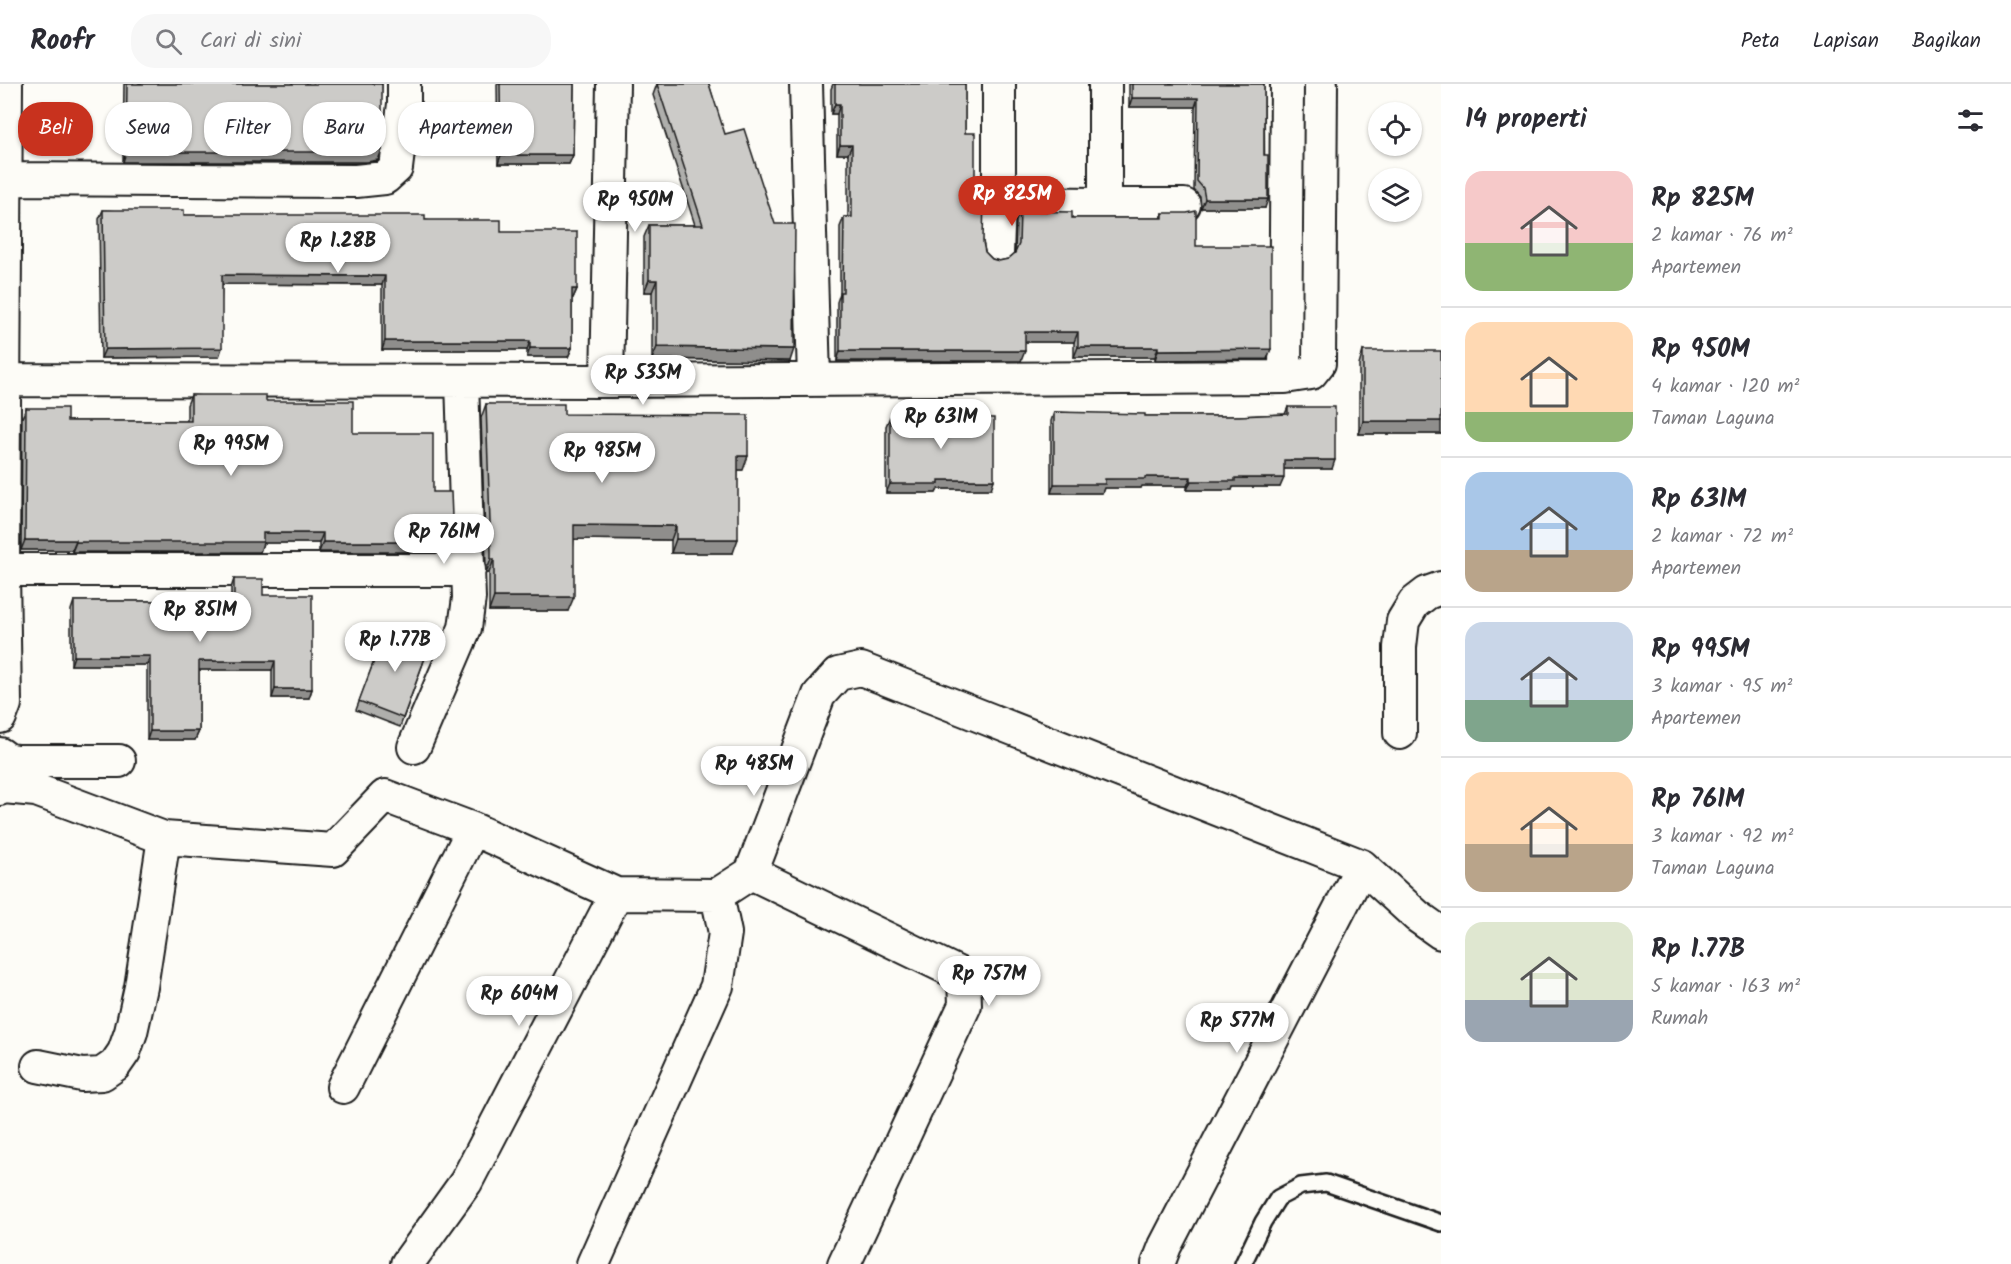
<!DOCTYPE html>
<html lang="id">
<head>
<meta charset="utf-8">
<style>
	:root { --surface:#fff; --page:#f7f7f7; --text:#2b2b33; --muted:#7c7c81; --line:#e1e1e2; --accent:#c8321e }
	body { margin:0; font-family:Kalam,sans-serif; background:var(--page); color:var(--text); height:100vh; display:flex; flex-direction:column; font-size:22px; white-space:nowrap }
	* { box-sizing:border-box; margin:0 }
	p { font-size:20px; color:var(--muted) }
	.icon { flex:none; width:33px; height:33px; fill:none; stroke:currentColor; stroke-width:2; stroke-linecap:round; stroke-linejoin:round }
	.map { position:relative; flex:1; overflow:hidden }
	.side { display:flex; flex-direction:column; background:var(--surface); width:570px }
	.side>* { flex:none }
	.hud { position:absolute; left:18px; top:18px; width:570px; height:54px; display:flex; gap:12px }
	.tools { position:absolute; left:1368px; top:18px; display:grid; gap:12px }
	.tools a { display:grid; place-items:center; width:54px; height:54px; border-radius:50%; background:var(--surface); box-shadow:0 2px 4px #0004; font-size:30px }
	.price { position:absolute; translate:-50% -51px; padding:0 14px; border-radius:21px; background:#fff; color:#222; font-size:20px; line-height:39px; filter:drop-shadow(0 2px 3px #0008) }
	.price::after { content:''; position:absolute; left:50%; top:36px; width:18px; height:14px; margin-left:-9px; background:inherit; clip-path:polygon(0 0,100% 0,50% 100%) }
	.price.on { background:var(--accent); color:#fff }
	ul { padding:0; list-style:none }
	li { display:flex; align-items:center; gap:18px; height:150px; padding:0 24px }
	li+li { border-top:2px solid var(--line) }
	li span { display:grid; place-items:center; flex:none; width:168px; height:120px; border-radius:18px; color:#555 }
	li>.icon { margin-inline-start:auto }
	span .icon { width:72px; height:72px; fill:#fffc; stroke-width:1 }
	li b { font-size:26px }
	h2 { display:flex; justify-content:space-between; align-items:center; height:72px; padding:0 24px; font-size:26px }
	.chip { padding:0 21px; border-radius:24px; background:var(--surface); box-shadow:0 2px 4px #0004; font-size:21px; line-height:54px }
	.chip.on { background:var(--accent); color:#fff }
	header { display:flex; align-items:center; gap:36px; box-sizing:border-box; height:84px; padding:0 30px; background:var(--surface); border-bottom:2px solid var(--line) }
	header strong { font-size:28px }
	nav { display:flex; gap:33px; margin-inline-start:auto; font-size:21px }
	.search { width:420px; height:54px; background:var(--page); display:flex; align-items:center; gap:15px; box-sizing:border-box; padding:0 21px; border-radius:24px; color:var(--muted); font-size:22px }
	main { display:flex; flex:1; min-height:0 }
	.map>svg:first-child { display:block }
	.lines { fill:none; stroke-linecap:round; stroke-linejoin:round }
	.lane-casing { stroke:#1c1c1c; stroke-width:20 }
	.street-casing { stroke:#1c1c1c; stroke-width:36 }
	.lane { stroke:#fdfcf7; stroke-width:15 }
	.street { stroke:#fdfcf7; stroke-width:32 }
	.wall { fill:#afafac; stroke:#1c1c1c; stroke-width:1.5 }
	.shaded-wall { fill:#8f8e8c; stroke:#1c1c1c; stroke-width:1.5 }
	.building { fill:#cccbc8; stroke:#1c1c1c; stroke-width:1.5 }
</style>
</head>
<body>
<header>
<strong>Roofr</strong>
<div class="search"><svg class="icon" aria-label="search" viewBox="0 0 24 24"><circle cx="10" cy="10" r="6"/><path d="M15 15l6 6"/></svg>Cari di sini</div>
<nav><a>Peta</a><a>Lapisan</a><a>Bagikan</a></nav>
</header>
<main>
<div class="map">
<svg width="1441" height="1180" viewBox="0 0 1441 1180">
	<rect width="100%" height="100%" fill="#fdfcf7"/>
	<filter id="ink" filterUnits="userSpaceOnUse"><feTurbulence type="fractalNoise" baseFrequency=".0167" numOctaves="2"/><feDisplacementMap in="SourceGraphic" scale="12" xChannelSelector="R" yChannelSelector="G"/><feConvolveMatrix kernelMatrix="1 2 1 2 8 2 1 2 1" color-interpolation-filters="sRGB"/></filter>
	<g filter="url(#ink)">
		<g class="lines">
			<defs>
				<path id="lane" d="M1243 1180 1263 1138 1278 1114 1301 1102 1326 1099 1441 1139"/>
				<path id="street" d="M806 0 814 296
					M999 0V119L1184 121
					M1105 0V119
					M4 95 356 97 385 94 396 84 404 20V0
					M997 169 999 119
					M1285 293 1287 0
					M0 296 607 297 1285 293 1311 289 1319 279 1321 0
					M607 297 613 0
					M3 486H469
					M0 633 5 620 3 486 6 0
					M1400 649V563L1403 537 1414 519 1427 509 1441 504
					M414 663 465 544 469 514 462 297
					M0 670 8 676 17 677H119
					M0 705 4 703 36 706 164 754 333 766 385 712 473 745 616 810 717 811 751 789 819 611 838 590 861 585 1362 782 1417 832 1441 849
					M751 789 964 892 965 921 844 1180
					M38 982 82 991 102 990 115 981 124 968 131 948 141 903 164 754
					M343 1003 473 745
					M407 1180 466 1098 616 810
					M593 1180 717 902 725 849 717 811
					M1158 1180 1165 1162 1362 782"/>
			</defs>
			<use href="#lane" class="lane-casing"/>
			<use href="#street" class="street-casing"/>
			<use href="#lane" class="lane"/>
			<use href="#street" class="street"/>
		</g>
		<path class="wall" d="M124 0H382L378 76 367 78H123Z
			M497 0H574L573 71 569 80H498Z
			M657 0H709L790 277 652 275V208H644V153L649 141H695L653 11Z
			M833 0H965V49L983 158 985 168 992 175 999 177 1008 175 1015 170 1016 137 1020 127 1072 134H1161L1163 129 1196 162 1267 275 1155 276V273H1074V258H1025L1021 277H837V218L840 209V143L844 133H848V70H837V30H831V5Z
			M1129 0H1264L1265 124H1201L1200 113 1194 106 1195 23H1129Z
			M103 126 184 131 425 136 501 148 577 205 573 214H572V264L568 273H527V266H382V201L222 200 219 273 101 274 99 135Z
			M1363 267 1441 350H1359V281Z
			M191 311 266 317 353 349 433 408 450 468H319V459H263L260 468H72V466H21L22 334 26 324 67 337H187V321Z
			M486 320 564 330 743 386H738L733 469H671V456L574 455 568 527H489V489H486V482L481 334Z
			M1288 323 1332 385H1284L1280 403H1233L1232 406H1187V402H1142L1141 404H1104L1102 409H1051V337L1054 328 1145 332H1239L1285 330Z
			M890 333 991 405H938L936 409H886V342Z
			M234 495 263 511 312 605 309 614H272V586H199V647L195 656H147V581H71V526L74 517H231V504Z
			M386 545 430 560 400 643 356 626Z"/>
		<path class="shaded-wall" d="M1132 14H1198L1195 23H1129Z
			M835 20H840L837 30H831Z
			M840 61H852L848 70H837Z
			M382 66 378 76 367 78H123L126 68Z
			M501 71H573L569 80H498Z
			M1205 115H1268L1265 124H1201Z
			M222 191 385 192 382 201 219 200Z
			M649 196H657L652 208H644Z
			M572 205H577L573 214H568Z
			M1025 248H1078L1074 258H1021Z
			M385 257H530L527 266H382Z
			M657 263 794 265 790 277 652 275Z
			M1078 263H1158L1155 273H1074Z
			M222 264 219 273 101 274 105 265Z
			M530 264H572L568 273H527Z
			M1271 265 1267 275 1155 276 1158 266Z
			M840 267H1025L1021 277H837Z
			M1363 337H1441V350H1359Z
			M738 372H748L743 386H733Z
			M1284 376H1335L1332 385H1280Z
			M1145 393H1191L1187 402H1142L1141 404H1104L1102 409H1051L1054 400 1105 395Z
			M1235 394H1284L1280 403H1233L1232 406H1187L1191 397Z
			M939 396H994L991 405H938L936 409H886L890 400Z
			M574 441 676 442 671 456 568 455Z
			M263 449H323L319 459H263L260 468H72L76 458Z
			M676 455H738L733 469H671Z
			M25 456H76L72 466H21Z
			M323 458H453L450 468H319Z
			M491 475H494L489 489H486Z
			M494 513H574L568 527H489Z
			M74 572H150L147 581H71Z
			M199 577H275L272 586H195Z
			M275 605H312L309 614H272Z
			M150 647H199L195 656H147Z"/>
		<path class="building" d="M127 0H382V66L370 68H126Z
			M500 0H574L573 71H501Z
			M657 0H709L725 50 744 45 775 140H795L794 265 657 263V196H649V141H703Z
			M835 0H965V49H975V111H984L983 158 985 168 992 175 999 177 1008 175 1015 169 1019 160 1020 127 1072 128V134H1163V129H1187L1196 127V162H1271V265L1158 266V263H1078V248H1025V267H840V208H843L844 133H852V61H840V20H835Z
			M1132 0H1264V71H1268V115H1205L1203 104 1197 97 1198 14H1132Z
			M103 126H184V131H425V136H501V148H577V205H572V264H530V257H385V192L222 191V264L105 265Z
			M1363 267H1441V337H1363Z
			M191 311H266V317H353V349H433V408H451L453 458H323V449H263V458H76V456H25L26 324H67V337H191Z
			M486 320H564V330L748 331V372H738V455H676V442L574 441V513H494V475H491V468Z
			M1288 323H1335V376H1284V394H1235V397H1191V393H1145V395H1105V400H1054V328L1145 330V332H1239L1288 330Z
			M890 333 994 334V396H939V400H890Z
			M234 495H263V511H312V605H275V577H199V647H150V572H74V517H234Z
			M386 545 430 560 403 634 359 617Z"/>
	</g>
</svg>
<div class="tools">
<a><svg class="icon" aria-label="locate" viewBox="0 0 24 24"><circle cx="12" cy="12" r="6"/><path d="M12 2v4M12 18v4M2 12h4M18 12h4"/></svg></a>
<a><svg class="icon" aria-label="layers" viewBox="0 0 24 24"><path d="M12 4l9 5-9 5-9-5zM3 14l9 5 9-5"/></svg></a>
</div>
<b class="price on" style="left:1012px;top:143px">Rp 825M</b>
<b class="price" style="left:635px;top:149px">Rp 950M</b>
<b class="price" style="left:338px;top:190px">Rp 1.28B</b>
<b class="price" style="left:643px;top:322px">Rp 535M</b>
<b class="price" style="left:941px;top:366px">Rp 631M</b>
<b class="price" style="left:231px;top:393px">Rp 995M</b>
<b class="price" style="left:602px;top:400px">Rp 985M</b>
<b class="price" style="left:444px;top:481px">Rp 761M</b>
<b class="price" style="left:200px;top:559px">Rp 851M</b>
<b class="price" style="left:395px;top:589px">Rp 1.77B</b>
<b class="price" style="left:754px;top:713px">Rp 485M</b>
<b class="price" style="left:989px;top:923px">Rp 757M</b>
<b class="price" style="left:519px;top:943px">Rp 604M</b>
<b class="price" style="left:1237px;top:970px">Rp 577M</b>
<div class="hud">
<a class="chip on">Beli</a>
<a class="chip">Sewa</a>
<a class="chip">Filter</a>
<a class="chip">Baru</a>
<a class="chip">Apartemen</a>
</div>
</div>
<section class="side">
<h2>14 properti<svg class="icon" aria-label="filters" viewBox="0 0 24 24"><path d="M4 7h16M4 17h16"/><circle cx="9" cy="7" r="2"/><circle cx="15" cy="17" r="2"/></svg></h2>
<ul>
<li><span style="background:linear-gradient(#f6c9c9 60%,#8fb573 0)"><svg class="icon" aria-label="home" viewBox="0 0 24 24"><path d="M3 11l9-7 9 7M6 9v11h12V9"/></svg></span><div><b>Rp 825M</b><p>2 kamar · 76 m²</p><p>Apartemen</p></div></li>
<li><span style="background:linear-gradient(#ffd9b3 75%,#8fb573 0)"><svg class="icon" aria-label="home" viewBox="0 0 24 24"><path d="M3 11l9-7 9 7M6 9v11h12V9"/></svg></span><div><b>Rp 950M</b><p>4 kamar · 120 m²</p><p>Taman Laguna</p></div></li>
<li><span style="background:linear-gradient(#a9c7e8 65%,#b9a48a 0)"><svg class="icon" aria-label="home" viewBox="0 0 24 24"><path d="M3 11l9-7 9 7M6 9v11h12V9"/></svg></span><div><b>Rp 631M</b><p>2 kamar · 72 m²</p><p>Apartemen</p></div></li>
<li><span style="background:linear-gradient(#c9d6e8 65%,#7fa58c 0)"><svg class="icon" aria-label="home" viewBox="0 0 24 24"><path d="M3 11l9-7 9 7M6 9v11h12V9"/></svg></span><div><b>Rp 995M</b><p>3 kamar · 95 m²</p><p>Apartemen</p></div></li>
<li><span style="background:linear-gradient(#ffd9b3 60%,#b9a48a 0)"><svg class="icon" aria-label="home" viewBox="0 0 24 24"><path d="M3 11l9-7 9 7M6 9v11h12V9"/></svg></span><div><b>Rp 761M</b><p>3 kamar · 92 m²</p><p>Taman Laguna</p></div></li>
<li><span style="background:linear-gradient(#dfe7d0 65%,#9aa5b1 0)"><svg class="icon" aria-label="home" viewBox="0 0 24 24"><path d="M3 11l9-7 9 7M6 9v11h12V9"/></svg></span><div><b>Rp 1.77B</b><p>5 kamar · 163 m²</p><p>Rumah</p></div></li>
</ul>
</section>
</main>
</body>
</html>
